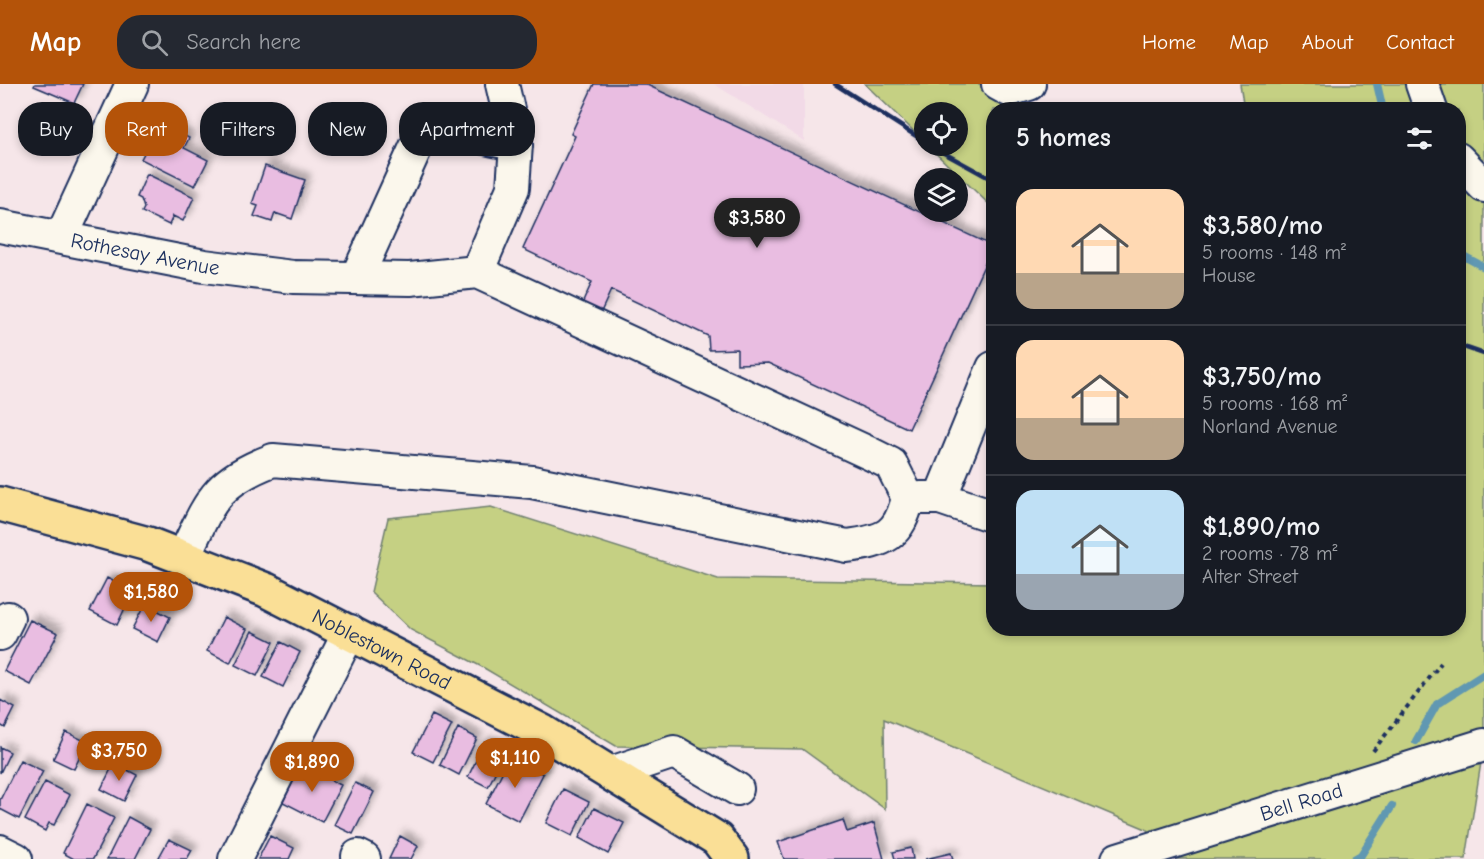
<!DOCTYPE html>
<html lang="en">
<head>
<meta charset="utf-8">
<style>
	:root { --surface:#171b24; --page:#242831; --text:#f1f3f6; --muted:#9ea1a6; --line:#363941; --accent:#b45309 }
	body { margin:0; font-family:"Comic Neue",sans-serif; background:var(--page); color:var(--text); height:100vh; display:flex; flex-direction:column; font-size:22px; white-space:nowrap }
	* { box-sizing:border-box; margin:0 }
	p { font-size:20px; color:var(--muted) }
	.icon { flex:none; width:33px; height:33px; fill:none; stroke:currentColor; stroke-width:2; stroke-linecap:round; stroke-linejoin:round }
	.map { position:relative; flex:1; overflow:hidden }
	.panel { position:absolute; left:986px; top:18px; width:480px; height:534px; display:flex; flex-direction:column; background:var(--surface); border-radius:24px; box-shadow:0 3px 9px #0003 }
	.panel>* { flex:none }
	.guide { position:absolute; left:18px; top:18px; width:570px; height:54px; display:flex; gap:12px }
	.controls { position:absolute; left:914px; top:18px; display:grid; gap:12px }
	.controls a { display:grid; place-items:center; width:54px; height:54px; border-radius:50%; background:var(--surface); box-shadow:0 3px 9px #0003; font-size:30px }
	.price { position:absolute; translate:-50% -51px; padding:0 14px; border-radius:21px; background:var(--accent); color:#fff; font-size:20px; line-height:39px; filter:drop-shadow(0 2px 3px #0008) }
	.price::after { content:''; position:absolute; left:50%; top:36px; width:18px; height:14px; margin-left:-9px; background:inherit; clip-path:polygon(0 0,100% 0,50% 100%) }
	.price.on { background:#222; color:#fff }
	ul { padding:0; list-style:none }
	li { display:flex; align-items:center; gap:18px; height:150px; padding:0 30px }
	li+li { border-top:2px solid var(--line) }
	li span { display:grid; place-items:center; flex:none; width:168px; height:120px; border-radius:18px; color:#555 }
	li>.icon { margin-inline-start:auto }
	span .icon { width:72px; height:72px; fill:#fffc; stroke-width:1 }
	li b { font-size:26px }
	h2 { display:flex; justify-content:space-between; align-items:center; height:72px; padding:0 30px; font-size:26px }
	.chip { padding:0 21px; border-radius:24px; background:var(--surface); box-shadow:0 3px 9px #0003; font-size:21px; line-height:54px }
	.chip.on { background:var(--accent); color:#fff }
	header { display:flex; align-items:center; gap:36px; box-sizing:border-box; height:84px; padding:0 30px; background:var(--accent); color:#fff }
	header strong { font-size:28px }
	nav { display:flex; gap:33px; margin-inline-start:auto; font-size:21px }
	.search { width:420px; height:54px; background:var(--page); display:flex; align-items:center; gap:15px; box-sizing:border-box; padding:0 21px; border-radius:24px; color:var(--muted); font-size:22px }
	.map>svg:first-child { display:block }
	.built { fill:#f2dae7 }
	.green { fill:#c5d083; stroke:#708070; stroke-width:1.5 }
	.lines { fill:none; stroke-linecap:round; stroke-linejoin:round }
	.stream { stroke:#6098b2; stroke-width:8 }
	.building { fill:#e9bde1; stroke:#1b2f5e; stroke-width:1.5; filter:url(#shadow) }
	.minor-casing { stroke:#1b2f5e; stroke-width:36 }
	.major-casing { stroke:#1b2f5e; stroke-width:38 }
	.path { stroke:#1b2f5e; stroke-width:4; stroke-dasharray:4.5 4.5; stroke-linecap:butt }
	.minor { stroke:#fbf7ec; stroke-width:32 }
	.major { stroke:#fadf96; stroke-width:33 }
	.rail { stroke:#1b2f5e; stroke-width:4.5 }
	.labels { text-anchor:middle; dominant-baseline:central; stroke-width:5; stroke-linejoin:round; paint-order:stroke }
	.street-label { font-size:21px; fill:#1b2f5e; stroke:#fbf7ec }
</style>
</head>
<body>
<header>
<strong>Map</strong>
<div class="search"><svg class="icon" aria-label="search" viewBox="0 0 24 24"><circle cx="10" cy="10" r="6"/><path d="M15 15l6 6"/></svg>Search here</div>
<nav><a>Home</a><a>Map</a><a>About</a><a>Contact</a></nav>
</header>
<div class="map">
<svg width="1484" height="775" viewBox="0 0 1484 775">
	<defs>
		<filter id="shadow"><feDropShadow dx="5.5" dy="-5.5" stdDeviation="3" flood-color="#0004"/></filter>
	</defs>
	<rect width="100%" height="100%" fill="#f6e6e9"/>
	<filter id="ink" filterUnits="userSpaceOnUse"><feTurbulence type="fractalNoise" baseFrequency=".0167" numOctaves="2"/><feDisplacementMap in="SourceGraphic" scale="12" xChannelSelector="R" yChannelSelector="G"/><feConvolveMatrix kernelMatrix="1 2 1 2 8 2 1 2 1" color-interpolation-filters="sRGB"/></filter>
	<g filter="url(#ink)">
		<path class="built" d="M714 0H804V57Z"/>
		<path class="green" d="M865 0H982L1011 25 993 26V124L928 62H957V28H924V57Z
			M1240 0H1484V659L1466 775H1176L1146 745 884 635 885 725 802 665 616 662 484 584 411 546 371 508 388 434 491 423 718 495 993 499V544H1458V26L1244 25Z"/>
		<g class="lines">
			<path class="stream" d="M1377 0 1383 26
				M1458 169 1484 183
				M1416 657 1437 620 1484 590
				M1354 775 1361 771 1392 722"/>
		</g>
		<path class="building" d="M35 0H83L74 19 34 2Z
			M594 0H645L993 162 909 345 768 279 737 280V265L709 266 708 252 611 206 601 228 582 220 592 198 523 165 575 52 571 50Z
			M168 44 189 54 184 64 208 76 195 102 141 75 154 50 163 55Z
			M265 82 305 96 292 135 275 129 272 138 254 132 258 122 252 120Z
			M147 90 194 113 183 137 173 132 169 141 142 128 144 124 141 115 137 113Z
			M107 494 133 507 117 541 90 527Z
			M145 520 170 533 158 558 132 545Z
			M224 533 247 545 230 579 207 567Z
			M30 536 58 549 31 601 4 587Z
			M252 547 274 558 257 592 235 581Z
			M281 558 300 568 283 603 263 593Z
			M0 616 15 624 5 644 0 641Z
			M432 631 452 641 433 678 413 668Z
			M458 644 477 654 459 691 440 681Z
			M66 648 87 658 74 685 53 675Z
			M485 658 505 668 488 703 468 693Z
			M0 663 10 668 0 689Z
			M510 673 543 690 519 737 486 720Z
			M20 676 43 687 19 735 0 725V716Z
			M114 679 137 691 124 717 101 705Z
			M301 681 341 701 322 738 283 718Z
			M45 698 70 711 54 741 49 739 45 747 25 736Z
			M355 699 374 708 353 750 334 741Z
			M563 705 589 718 572 752 546 739Z
			M87 720 114 734 93 775H74L63 769Z
			M594 724 624 739 608 770 579 754Z
			M128 733 150 745 135 775H107Z
			M843 736 847 748 874 739 884 775H784L778 758Z
			M270 752 294 764 289 775H258Z
			M400 752 418 762 411 775H389Z
			M169 755 192 766 187 775H158Z
			M911 764 913 775H895L893 768Z
			M951 769 953 775H925Z"/>
		<g class="lines">
			<defs>
				<g id="minor">
					<path d="M998 0 1009 6 1029 0"/>
					<path d="M1422 0 1431 26"/>
					<path d="M1458 75 1484 102"/>
					<path id="s1" d="M0 142 204 182 293 193 410 195 477 188 871 370 891 380 908 414C899 452 885 457 847 462L532 398 273 376C214 398 210 418 184 472"/>
					<path d="M62 152 132 0"/>
					<path d="M477 188 513 104 516 60 502 0"/>
					<path d="M357 193 421 52C438 30 458 47 478 52 491 56 504 58 516 60"/>
					<path d="M921 414H940L993 432"/>
					<path d="M940 414 993 284"/>
					<path d="M0 550 8 534"/>
					<path d="M611 689 674 668 737 705"/>
					<path d="M0 767 16 775"/>
					<path d="M358 772 364 775"/>
					<path d="M235 775 350 547"/>
					<path id="s2" d="M1118 775 1484 661"/>
				</g>
				<g id="major">
					<path id="s3" d="M0 420 148 460 266 506 543 648 717 755 732 775"/>
				</g>
			</defs>
			<use href="#minor" class="minor-casing"/>
			<use href="#major" class="major-casing"/>
			<path class="path" d="M1373 667 1441 579"/>
			<use href="#minor" class="minor"/>
			<use href="#major" class="major"/>
			<path class="rail" d="M835 0 924 57
				M931 62 993 96
				M1458 261 1484 270"/>
		</g>
	</g>
	<g class="labels">
		<g class="street-label">
			<text stroke="none"><textPath href="#s1" startOffset="148">Rothesay Avenue</textPath></text>
			<text stroke="none"><textPath href="#s3" startOffset="410">Noblestown Road</textPath></text>
			<text stroke="none"><textPath href="#s2" startOffset="192">Bell Road</textPath></text>
		</g>
	</g>
</svg>
<div class="controls">
<a><svg class="icon" aria-label="locate" viewBox="0 0 24 24"><circle cx="12" cy="12" r="6"/><path d="M12 2v4M12 18v4M2 12h4M18 12h4"/></svg></a>
<a><svg class="icon" aria-label="layers" viewBox="0 0 24 24"><path d="M12 4l9 5-9 5-9-5zM3 14l9 5 9-5"/></svg></a>
</div>
<b class="price on" style="left:757px;top:165px">$3,580</b>
<b class="price" style="left:151px;top:539px">$1,580</b>
<b class="price" style="left:119px;top:698px">$3,750</b>
<b class="price" style="left:515px;top:705px">$1,110</b>
<b class="price" style="left:312px;top:709px">$1,890</b>
<div class="guide">
<a class="chip">Buy</a>
<a class="chip on">Rent</a>
<a class="chip">Filters</a>
<a class="chip">New</a>
<a class="chip">Apartment</a>
</div>
<section class="panel">
<h2>5 homes<svg class="icon" aria-label="filters" viewBox="0 0 24 24"><path d="M4 7h16M4 17h16"/><circle cx="9" cy="7" r="2"/><circle cx="15" cy="17" r="2"/></svg></h2>
<ul>
<li><span style="background:linear-gradient(#ffd9b3 70%,#b9a48a 0)"><svg class="icon" aria-label="home" viewBox="0 0 24 24"><path d="M3 11l9-7 9 7M6 9v11h12V9"/></svg></span><div><b>$3,580/mo</b><p>5 rooms · 148 m²</p><p>House</p></div></li>
<li><span style="background:linear-gradient(#ffd9b3 65%,#b9a48a 0)"><svg class="icon" aria-label="home" viewBox="0 0 24 24"><path d="M3 11l9-7 9 7M6 9v11h12V9"/></svg></span><div><b>$3,750/mo</b><p>5 rooms · 168 m²</p><p>Norland Avenue</p></div></li>
<li><span style="background:linear-gradient(#bfe0f5 70%,#9aa5b1 0)"><svg class="icon" aria-label="home" viewBox="0 0 24 24"><path d="M3 11l9-7 9 7M6 9v11h12V9"/></svg></span><div><b>$1,890/mo</b><p>2 rooms · 78 m²</p><p>Alter Street</p></div></li>
</ul>
</section>
</div>
</body>
</html>
